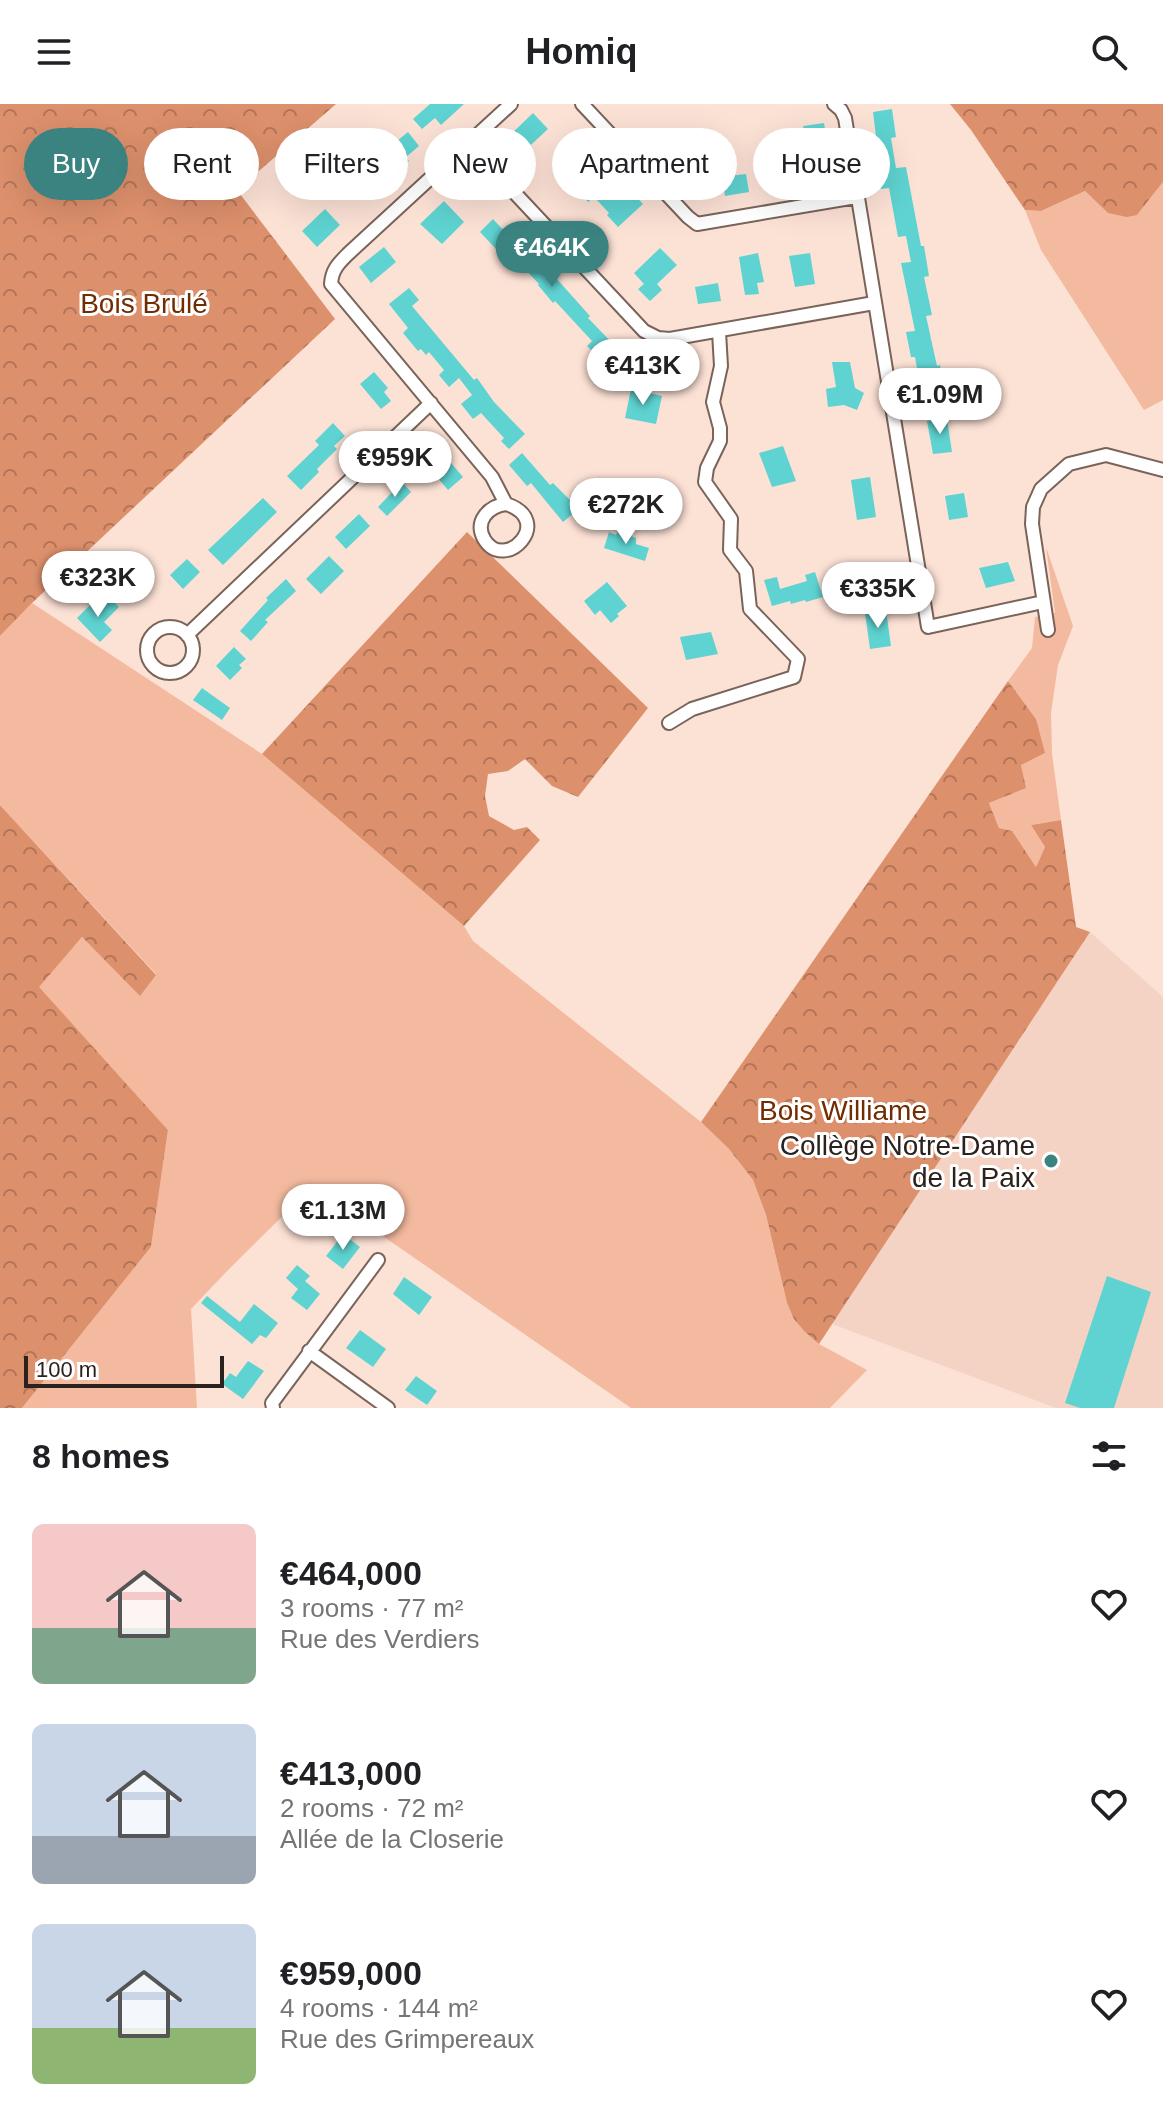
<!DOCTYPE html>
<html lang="en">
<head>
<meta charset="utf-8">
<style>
	:root { --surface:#fff; --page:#f6f6f6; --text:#202124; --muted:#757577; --accent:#3a8381 }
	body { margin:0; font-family:Helvetica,sans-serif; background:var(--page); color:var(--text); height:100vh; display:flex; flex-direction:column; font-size:30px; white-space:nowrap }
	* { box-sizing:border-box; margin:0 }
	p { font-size:26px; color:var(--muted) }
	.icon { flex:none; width:44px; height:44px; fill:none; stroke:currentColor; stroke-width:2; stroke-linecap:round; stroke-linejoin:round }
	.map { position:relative; height:1304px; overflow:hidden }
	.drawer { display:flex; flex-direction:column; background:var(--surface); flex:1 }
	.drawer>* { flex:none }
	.hud { position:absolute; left:24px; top:24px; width:1116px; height:72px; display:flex; gap:16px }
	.scale { position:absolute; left:24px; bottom:20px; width:200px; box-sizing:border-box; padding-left:8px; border:4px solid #2b211d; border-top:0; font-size:22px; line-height:28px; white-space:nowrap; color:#2b211d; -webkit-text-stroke:6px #fff; paint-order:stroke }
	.price { position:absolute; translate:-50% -68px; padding:0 18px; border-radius:28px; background:#fff; color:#222; font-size:26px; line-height:52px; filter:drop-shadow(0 2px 4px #0008) }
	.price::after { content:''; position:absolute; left:50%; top:48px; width:24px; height:18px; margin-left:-12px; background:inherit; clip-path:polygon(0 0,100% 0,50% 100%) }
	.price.selected { background:var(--accent); color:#fff }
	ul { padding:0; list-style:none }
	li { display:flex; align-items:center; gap:24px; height:200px; padding:0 32px }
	li span { display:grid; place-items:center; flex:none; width:224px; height:160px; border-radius:12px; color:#555 }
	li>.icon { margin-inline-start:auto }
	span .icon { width:96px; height:96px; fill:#fffc; stroke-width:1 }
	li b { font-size:34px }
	h2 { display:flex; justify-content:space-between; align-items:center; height:96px; padding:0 32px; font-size:34px }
	.tag { padding:0 28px; border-radius:36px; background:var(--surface); box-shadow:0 8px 32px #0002; font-size:28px; line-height:72px }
	.tag.selected { background:var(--accent); color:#fff }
	header { display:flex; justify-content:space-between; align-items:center; height:104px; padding:0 32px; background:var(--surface); font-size:36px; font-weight:600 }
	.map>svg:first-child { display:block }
	.built { fill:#f5d3c4 }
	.green { fill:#f4ba9f }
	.forest { fill:url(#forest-crowns) }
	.building { fill:#5ed3d1 }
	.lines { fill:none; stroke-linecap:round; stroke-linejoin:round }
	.street-casing { stroke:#7a6359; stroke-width:16 }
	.street { stroke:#fff; stroke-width:12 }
	.poi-dot { fill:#3a8381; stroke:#fff; stroke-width:3 }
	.labels { text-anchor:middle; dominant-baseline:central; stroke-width:6; stroke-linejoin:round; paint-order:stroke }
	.park-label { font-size:28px; fill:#712c01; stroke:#fff }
	.poi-label { font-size:28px; fill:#2b211d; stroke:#fff; text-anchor:end }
</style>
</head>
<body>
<header><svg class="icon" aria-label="menu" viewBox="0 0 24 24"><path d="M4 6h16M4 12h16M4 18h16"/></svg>Homiq<svg class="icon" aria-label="search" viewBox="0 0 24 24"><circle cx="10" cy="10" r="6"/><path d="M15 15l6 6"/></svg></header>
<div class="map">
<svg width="1163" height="1304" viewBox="0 0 1163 1304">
	<defs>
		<pattern id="forest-crowns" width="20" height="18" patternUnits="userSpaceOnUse" patternTransform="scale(2)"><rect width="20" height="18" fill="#dd906c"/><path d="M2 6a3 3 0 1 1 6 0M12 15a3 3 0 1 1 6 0" fill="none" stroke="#b37558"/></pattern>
	</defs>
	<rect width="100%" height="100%" fill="#fce1d5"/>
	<path class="built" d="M1090 828 1163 893V1304H1056L832 1220Z"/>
	<path class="green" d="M1163 78V296L1144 306 1041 146 1025 106 1041 107 1085 87 1108 109 1137 111Z
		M1046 443 1073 522 1058 561 1051 609 1052 650 1061 716 1031 721 1045 743 1036 763 1012 728 999 724 989 699 1025 684 1021 661 1036 615 1008 577 1032 544 1035 513 1055 509Z
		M32 499 262 650 464 822 473 837 701 1018 729 1045 753 1076 766 1111 787 1199 805 1228 819 1240 867 1266 830 1304H631L312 1083 229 1165 191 1205 197 1304H22L151 1143 168 1026 38 883 82 833 140 891 156 870 0 701V532Z"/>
	<path class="forest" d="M0 0H336L237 86 335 215 32 499 0 532Z
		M950 0H1163V78L1137 111 1127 113 1108 109 1085 87 1041 107 1025 106 971 26Z
		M467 428 648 604 578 693 552 682 525 655 508 667 488 670 485 692 489 712 514 726 527 723 540 736 464 822 262 650Z
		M1008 577 1036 615 1045 649 1021 661 1026 684 989 699 999 724 1012 727 1036 763 1045 743 1031 721 1061 716 1076 823 1090 828 819 1240 805 1228 794 1215 787 1199 766 1111 753 1076 729 1045 701 1018Z
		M0 701 156 871 140 892 82 833 39 883 168 1026 151 1143 22 1304H0Z"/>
	<path class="building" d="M430 0H464L441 21 435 14 422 25 413 15Z
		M892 5 896 33 891 34 896 64 906 63 921 142H924L929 172 924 173 932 211 926 212 937 262 940 261 944 291 922 293 915 253H911L906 228 915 227 901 159 911 158 906 132 898 133 889 84 881 85 875 49H878L873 8Z
		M533 9 548 25 521 50 507 34Z
		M824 19 828 43 818 45 824 77 795 83 791 67 810 63 803 22Z
		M408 28 419 42 406 53 409 57 401 64 386 46Z
		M683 37 699 54 678 73 662 56Z
		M587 62 596 71 606 62 616 72 610 78 626 96 634 90 643 100 618 123 607 111 609 109 594 93 588 98 570 78Z
		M746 70 749 88 725 92 724 86 714 88 712 74Z
		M444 97 464 118 442 140 420 120Z
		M325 105 340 121 317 143 302 127Z
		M493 115 517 141 522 136 590 212 588 214 619 246 605 260 587 242 592 237 555 197 553 199 538 181 539 180 501 140 496 145 480 128Z
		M384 143 396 158 371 179 359 163Z
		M660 144 677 161 657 180 662 186 650 197 638 185 644 180 634 169Z
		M758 149 764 178 757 179 759 190 745 191 739 153Z
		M810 149 815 180 795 183 789 152Z
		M718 179 721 197 698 200 695 183Z
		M409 184 419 196 412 202 474 276 477 274 494 298 525 330 509 345 501 337 504 334 481 309 473 315 461 300 472 291 459 274 449 283 439 271 444 266 429 248 426 251 421 245 418 247 403 229 408 224 389 200Z
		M832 258H850L855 284 864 289 857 306 844 301 828 303 826 285 836 283Z
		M374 268 388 284 384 288 391 297 381 305 360 280Z
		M631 285 662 292 656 320 625 314Z
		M947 315 952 348 933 350 927 317Z
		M333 319 345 332 334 342 337 345 317 365 319 368 301 386 287 372 319 341 315 337Z
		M783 342 796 377 772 383 759 349Z
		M440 346 463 373 448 386 424 358Z
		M522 349 550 381 553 379 574 400 571 403 575 408 563 418 531 379 527 382 509 361Z
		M870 373 876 413 857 416 851 376Z
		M402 378 411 388 387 412 378 403Z
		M964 389 968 413 949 416 945 392Z
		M263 394 277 408 223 461 208 446Z
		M359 410 370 422 346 445 335 433Z
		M618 427 636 434V440L649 444 645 457 604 444 609 428 616 431Z
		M329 452 344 467 321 490 306 475Z
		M187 455 200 468 183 485 170 471Z
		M1008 458 1015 477 986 484 979 464Z
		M815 468 823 493 806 498 805 496 791 500 790 497 772 502 764 476 777 473 780 485 807 477 805 471Z
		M286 475 296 487 265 516 268 518 251 537 240 527 268 496 266 494Z
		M607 478 627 502 617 510 619 512 611 519 600 506 595 511 584 497Z
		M110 494 119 503 104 518 112 526 100 538 77 514 91 500 97 506Z
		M886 506 891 542 870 545 865 509Z
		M711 528 718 550 686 556 680 533Z
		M234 543 246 555 239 561 242 564 230 576 216 562Z
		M202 584 230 604 222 616 193 596Z
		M343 1130 360 1143 343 1165 326 1152Z
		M297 1161 310 1172 305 1177 320 1190 307 1206 291 1194 298 1185 286 1174Z
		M1107 1172 1151 1188 1114 1304H1080L1065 1299Z
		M404 1173 432 1193 419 1211 393 1190Z
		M207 1192 240 1218 254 1200 278 1219 266 1234 260 1231 252 1240 201 1199Z
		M360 1226 386 1245 373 1263 346 1244Z
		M248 1257 264 1267 243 1295 222 1280 230 1269 236 1273Z
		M416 1272 437 1287 427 1301 405 1286Z"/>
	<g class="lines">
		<defs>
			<path id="street" d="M582 0 688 113 697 120 856 93
				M834 0 841 6 845 14 928 523 1043 498
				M469 40 644 227 658 234 670 235 874 199
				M506 400C489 402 474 417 484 435 505 470 556 416 506 400L492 373 331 180C332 165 339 159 349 149L511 0
				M147 546a23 23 0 1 1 46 0a23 23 0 1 1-46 0Z
				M1048 526 1032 420 1033 403 1041 385 1069 360 1106 351 1163 366
				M187 531 431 299
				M669 619 692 605 794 573 798 555 750 505 746 467 730 446 731 415 705 378 707 364 720 337V324L713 298 721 262 719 228
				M309 1247 388 1304
				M273 1304 272 1299 378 1156"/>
		</defs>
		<use href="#street" class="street-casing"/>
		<use href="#street" class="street"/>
	</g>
	<circle class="poi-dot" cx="1051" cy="1057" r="8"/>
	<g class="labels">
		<g class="park-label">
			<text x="144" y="199">Bois Brulé</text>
			<text x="843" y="1006">Bois Williame</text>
		</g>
		<g class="poi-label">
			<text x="1035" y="1041">Collège Notre-Dame<tspan x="1035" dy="32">de la Paix</tspan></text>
		</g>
	</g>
</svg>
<div class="scale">100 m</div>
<b class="price selected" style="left:552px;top:185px">€464K</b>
<b class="price" style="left:643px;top:303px">€413K</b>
<b class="price" style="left:940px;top:332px">€1.09M</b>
<b class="price" style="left:395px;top:395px">€959K</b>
<b class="price" style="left:626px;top:442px">€272K</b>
<b class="price" style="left:98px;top:515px">€323K</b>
<b class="price" style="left:878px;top:526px">€335K</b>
<b class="price" style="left:343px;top:1148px">€1.13M</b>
<div class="hud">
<a class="tag selected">Buy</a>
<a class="tag">Rent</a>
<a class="tag">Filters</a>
<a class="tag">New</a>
<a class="tag">Apartment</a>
<a class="tag">House</a>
</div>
</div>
<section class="drawer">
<h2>8 homes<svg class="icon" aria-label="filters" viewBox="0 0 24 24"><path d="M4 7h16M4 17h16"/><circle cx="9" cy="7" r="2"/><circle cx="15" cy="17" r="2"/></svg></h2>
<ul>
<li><span style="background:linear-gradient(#f6c9c9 65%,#7fa58c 0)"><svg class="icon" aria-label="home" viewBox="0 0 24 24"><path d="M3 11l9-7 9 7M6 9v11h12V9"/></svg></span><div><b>€464,000</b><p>3 rooms · 77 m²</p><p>Rue des Verdiers</p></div><svg class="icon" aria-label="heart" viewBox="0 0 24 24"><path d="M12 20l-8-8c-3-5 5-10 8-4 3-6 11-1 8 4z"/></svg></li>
<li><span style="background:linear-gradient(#c9d6e8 70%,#9aa5b1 0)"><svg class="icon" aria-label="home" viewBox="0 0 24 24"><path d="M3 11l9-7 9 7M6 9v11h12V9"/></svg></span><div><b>€413,000</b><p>2 rooms · 72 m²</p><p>Allée de la Closerie</p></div><svg class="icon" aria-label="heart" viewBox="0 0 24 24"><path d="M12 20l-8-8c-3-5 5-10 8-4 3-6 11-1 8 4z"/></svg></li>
<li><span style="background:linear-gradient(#c9d6e8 65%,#8fb573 0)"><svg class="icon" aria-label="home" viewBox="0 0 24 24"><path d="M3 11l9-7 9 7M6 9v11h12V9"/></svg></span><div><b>€959,000</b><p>4 rooms · 144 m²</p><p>Rue des Grimpereaux</p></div><svg class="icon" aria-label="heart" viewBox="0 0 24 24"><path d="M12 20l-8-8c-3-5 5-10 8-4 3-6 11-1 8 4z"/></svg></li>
</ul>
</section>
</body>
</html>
